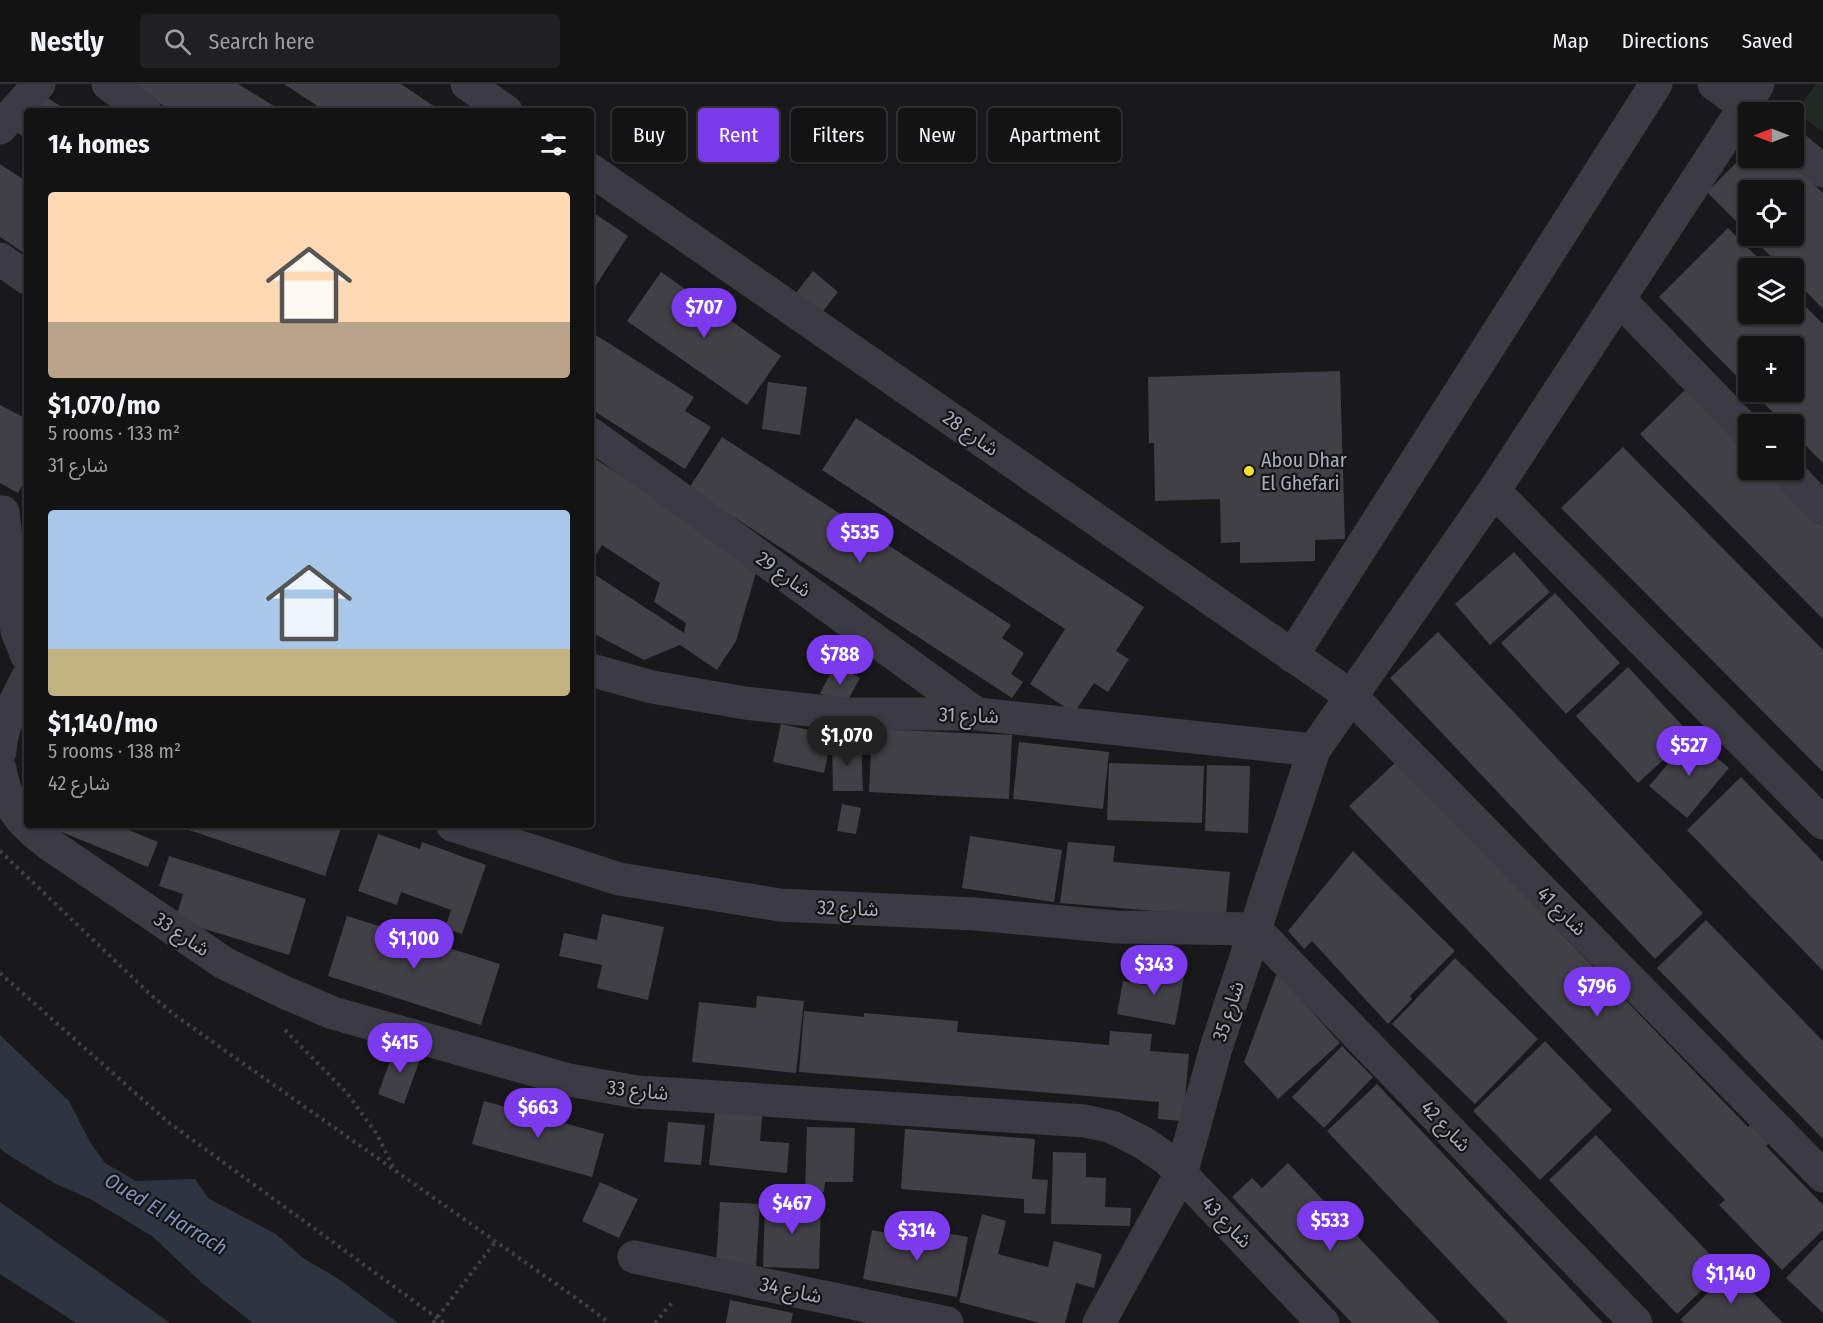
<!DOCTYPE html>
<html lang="en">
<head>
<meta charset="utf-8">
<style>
	:root { --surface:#131314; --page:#202022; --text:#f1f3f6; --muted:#9d9ea0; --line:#323234; --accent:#7c3aed }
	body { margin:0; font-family:"Fira Sans Condensed","Noto Sans Arabic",sans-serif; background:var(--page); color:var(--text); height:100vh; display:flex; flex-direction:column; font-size:22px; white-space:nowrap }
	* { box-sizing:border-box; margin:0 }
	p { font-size:20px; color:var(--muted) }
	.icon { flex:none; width:33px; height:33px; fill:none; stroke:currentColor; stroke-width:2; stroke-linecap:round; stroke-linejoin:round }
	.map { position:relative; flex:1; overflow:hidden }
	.details { position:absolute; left:24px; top:24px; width:570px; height:720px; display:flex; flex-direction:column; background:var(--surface); border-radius:6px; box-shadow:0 2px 4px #0004,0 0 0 2px var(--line) }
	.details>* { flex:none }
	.guide { position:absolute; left:612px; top:24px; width:570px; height:54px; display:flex; gap:12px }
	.needle { width:39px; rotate:270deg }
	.tools { position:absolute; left:1738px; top:18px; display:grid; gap:12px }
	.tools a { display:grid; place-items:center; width:66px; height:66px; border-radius:6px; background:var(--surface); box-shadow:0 2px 4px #0004,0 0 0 2px var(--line); font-size:30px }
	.price { position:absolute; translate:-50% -51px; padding:0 14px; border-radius:21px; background:var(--accent); color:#fff; font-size:20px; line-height:39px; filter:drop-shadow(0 2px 3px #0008) }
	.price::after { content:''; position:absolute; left:50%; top:36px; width:18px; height:14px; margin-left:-9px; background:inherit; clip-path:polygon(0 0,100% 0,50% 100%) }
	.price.selected { background:#222; color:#fff }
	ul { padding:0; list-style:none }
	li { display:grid; align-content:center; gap:12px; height:318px; padding:0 24px }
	li span { display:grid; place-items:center; height:186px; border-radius:6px; color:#555 }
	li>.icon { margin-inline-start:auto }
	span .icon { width:108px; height:108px; fill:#fffc; stroke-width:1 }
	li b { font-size:26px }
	h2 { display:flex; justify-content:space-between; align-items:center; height:72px; padding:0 24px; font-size:26px }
	.chip { padding:0 21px; border-radius:6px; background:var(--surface); box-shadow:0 2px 4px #0004,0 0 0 2px var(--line); font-size:21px; line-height:54px }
	.chip.selected { background:var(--accent); color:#fff }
	header { display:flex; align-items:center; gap:36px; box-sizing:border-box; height:84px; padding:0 30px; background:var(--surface); border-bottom:2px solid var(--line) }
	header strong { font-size:28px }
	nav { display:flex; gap:33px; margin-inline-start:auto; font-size:21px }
	.search { width:420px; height:54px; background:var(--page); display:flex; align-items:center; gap:15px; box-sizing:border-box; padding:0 21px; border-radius:6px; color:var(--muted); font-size:22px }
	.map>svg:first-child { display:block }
	.green { fill:#202a23 }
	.water { fill:#2d3541 }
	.building { fill:#404046 }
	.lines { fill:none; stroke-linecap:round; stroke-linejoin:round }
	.path { stroke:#3f4048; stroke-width:4; stroke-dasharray:3 4.5; stroke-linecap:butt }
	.minor { stroke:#3c3b43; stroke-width:33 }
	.path-bridge { stroke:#3f4048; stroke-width:4; stroke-dasharray:3 4.5; stroke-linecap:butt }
	.poi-dot { fill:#ffdf2d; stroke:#141417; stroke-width:2 }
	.labels { text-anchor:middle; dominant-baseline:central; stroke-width:4.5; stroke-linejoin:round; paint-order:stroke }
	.street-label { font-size:20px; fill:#aaacbc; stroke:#141417 }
	.poi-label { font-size:20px; fill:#aaacbc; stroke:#141417; text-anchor:start }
	.water-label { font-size:21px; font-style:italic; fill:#7e93ba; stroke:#141417 }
</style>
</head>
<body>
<header>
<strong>Nestly</strong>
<div class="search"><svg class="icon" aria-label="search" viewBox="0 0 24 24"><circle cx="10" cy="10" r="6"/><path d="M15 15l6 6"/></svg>Search here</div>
<nav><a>Map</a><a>Directions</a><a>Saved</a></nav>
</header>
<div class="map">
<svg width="1823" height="1239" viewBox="0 0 1823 1239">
	<rect width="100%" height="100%" fill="#19191b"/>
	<path class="green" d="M1816 0H1823V48L1796 28Z"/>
	<path class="water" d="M0 951 69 1017 90 1058 105 1079 136 1097 195 1095 209 1115 276 1150 303 1174 337 1194 398 1239H253L202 1199 152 1152 92 1116 54 1099 7 1070 0 1064Z
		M0 1118 170 1239H76L0 1190Z"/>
	<path class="building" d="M128 0H238L282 27H172Z
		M284 0H401L441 27H325Z
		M43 11 68 27H32Z
		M27 35V55L18 49Z
		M1749 66V74H1787L1823 109V225L1794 195V184H1783L1750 152H1794V106H1749V150L1707 108Z
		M0 80 27 98V171L0 153Z
		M591 127 628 152 593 206 591 204Z
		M1728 144 1768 184H1749V230H1794V211L1823 240V379L1794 350V340H1785L1752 308H1794V262H1749V305L1659 213Z
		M813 187 838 208 820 231 795 210Z
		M661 188 781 272 747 321 627 237Z
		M591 248 694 313 685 327 711 343 685 385 591 325Z
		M1340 287 1345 455 1315 456V477L1240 479V458L1221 459 1220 415 1155 417 1154 359H1149L1148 293Z
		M768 298 807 303 800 351 762 345Z
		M1687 304 1749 367V386H1767L1823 442V535L1640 350Z
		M0 321 27 335V393L18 409 0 399Z
		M856 334 1144 523 1116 567 1129 575 1108 608 1094 599 1074 629 1030 600 1065 545 822 386Z
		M722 353 1011 541 1002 554 1024 569 1011 590 1023 598 1012 614 689 404Z
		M1623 363 1823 566V688L1561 424Z
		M591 372 758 482 736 557 717 586 680 561 644 576 591 548V488L684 549 686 539 654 518 660 499 602 461 594 474 591 472Z
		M1514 468 1550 508 1490 561 1455 520Z
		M1555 509 1620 579 1566 630 1501 559Z
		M1438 548 1703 829 1655 875 1390 594Z
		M835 581 860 594 844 623 820 609Z
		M1628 583 1691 651 1638 699 1576 632Z
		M781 640 832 651 824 689 773 678Z
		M872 645 1012 651 1009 715 869 708Z
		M1692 652 1729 684 1687 734 1649 702Z
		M861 658 863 707H833L832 659Z
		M1019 658 1109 668 1103 725 1013 715Z
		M1396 678 1748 1043 1758 1033 1776 1052 1766 1062 1823 1121V1146L1782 1186 1719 1121 1725 1116 1349 722Z
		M1109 679 1204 682 1202 739 1107 736Z
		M1207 681 1250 682 1248 749 1205 747Z
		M1741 693 1823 778V887L1687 746Z
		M842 720 861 724 856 750 837 747Z
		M44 741H117L158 758 148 783Z
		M174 741H342L325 792Z
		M378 750 420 765 422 758 486 781 462 850 445 844 451 826 401 808 397 821 358 807Z
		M970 752 1062 766 1054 818 962 804Z
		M1068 758 1115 762 1113 778 1230 788 1225 841 1166 828 1060 819Z
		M1353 767 1455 867 1410 912 1412 915 1388 940 1312 857 1304 865 1288 847Z
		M169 772 306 815 289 871 175 836 183 810 159 802Z
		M602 830 664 843 648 916 597 904 602 881 559 872 564 849 597 856Z
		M347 832 500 880 481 941 328 892Z
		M1706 836 1823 957V1055L1657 884Z
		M1455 874 1538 955 1475 1020 1392 940Z
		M1149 880 1185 887 1175 941 1117 930 1123 897 1145 901Z
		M1277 889 1340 959 1278 1015 1244 978Z
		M757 912 804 917 796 989 692 978 699 918 756 924Z
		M804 927 864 933V929L958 937 957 948 1109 961 1110 947 1152 950 1150 967 1189 970 1183 1037 1158 1035 1159 1018 799 988Z
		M1545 957 1612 1026 1540 1096 1473 1027Z
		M396 960 422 970 404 1020 378 1010Z
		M1342 962 1373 993 1324 1044 1292 1013Z
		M1377 1000 1603 1239H1508L1327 1047Z
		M484 1017 604 1050 592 1093 472 1060Z
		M716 1018 763 1022 760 1057 789 1059 787 1089 709 1081Z
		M668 1038 705 1041 701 1081 664 1078Z
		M807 1043 855 1044 853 1098H825L824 1108H805Z
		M905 1045 1035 1055 1032 1095 1048 1096 1045 1130 1024 1129V1115L901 1105Z
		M1596 1051 1724 1185 1677 1230 1549 1096Z
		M1053 1068 1086 1069V1093L1106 1094 1105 1123 1131 1124 1130 1142 1051 1140Z
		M1288 1079 1440 1239H1352L1232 1113 1252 1094 1262 1104Z
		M600 1098 638 1115 619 1154 582 1137Z
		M720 1118 760 1120 756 1183 716 1181Z
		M765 1118 821 1119 819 1185 763 1183Z
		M982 1130 1006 1137 998 1170 1048 1183 1054 1157 1102 1170 1094 1204 1076 1199 1065 1239H1040L959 1218Z
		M872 1146 927 1157 929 1146 968 1153 957 1213 863 1195Z
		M1822 1156 1823 1157V1229L1786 1194Z
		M1731 1186 1783 1239H1684L1680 1236Z
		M730 1216 793 1229 791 1239H726Z"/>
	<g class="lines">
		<path class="path" d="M0 767 152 912 176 932 590 1224 609 1239
			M0 889 168 1038 444 1239
			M285 946 346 1008 376 1049 395 1086
			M655 1239 674 1216"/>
		<path class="minor" d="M108 0 145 27
			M467 0 506 27
			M1714 0 1753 28
			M0 44 39 0
			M1794 63 1823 87
			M591 86 1351 612 1823 1092
			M0 175 27 194
			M1619 215 1749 349
			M591 350 977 630
			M1785 386 1823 425
			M1494 407 1823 739
			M3 428 17 547 27 572
			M1292 572 1656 0
			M591 586 652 603 745 619 846 630H977L1314 666
			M0 667C1 641 16 617 27 594
			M0 685C7 722 19 738 49 760L224 879 286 909 333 929 569 996 637 1008 671 1010 1085 1037 1112 1043 1142 1058 1167 1075 1323 1239
			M452 741 619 795 780 821 975 830 1116 843 1255 845 1636 1239
			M634 1173 947 1239
			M1099 1239 1181 1090 1216 964 1314 666 1494 407 1745 22 1758 0"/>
		<path class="path-bridge" d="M433 1239 496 1157"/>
	</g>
	<circle class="poi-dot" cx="1249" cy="387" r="6"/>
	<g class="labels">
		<g class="street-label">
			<text transform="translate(971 349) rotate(35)">شارع 28</text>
			<text transform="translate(784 490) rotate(36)">شارع 29</text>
			<text transform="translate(969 631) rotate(2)">شارع 31</text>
			<text transform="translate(848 824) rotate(2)">شارع 32</text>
			<text transform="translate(1562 827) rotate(45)">شارع 41</text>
			<text transform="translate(182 850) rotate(34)">شارع 33</text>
			<text transform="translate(1228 927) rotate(-72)">شارع 35</text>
			<text transform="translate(638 1006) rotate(6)">شارع 33</text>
			<text transform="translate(1446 1042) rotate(46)">شارع 42</text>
			<text transform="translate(1227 1138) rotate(46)">شارع 43</text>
			<text transform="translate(791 1206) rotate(12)">شارع 34</text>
		</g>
		<g class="poi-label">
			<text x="1261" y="376">Abou Dhar<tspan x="1261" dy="23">El Ghefari</tspan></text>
		</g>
		<g class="water-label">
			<text transform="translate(166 1130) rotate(31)">Oued El Harrach</text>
		</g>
	</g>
</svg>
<div class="tools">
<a><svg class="needle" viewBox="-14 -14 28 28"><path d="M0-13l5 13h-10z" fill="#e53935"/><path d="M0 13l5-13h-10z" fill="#9d9ea0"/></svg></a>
<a><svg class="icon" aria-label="locate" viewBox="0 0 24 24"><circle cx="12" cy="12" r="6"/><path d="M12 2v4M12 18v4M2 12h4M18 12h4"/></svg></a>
<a><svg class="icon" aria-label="layers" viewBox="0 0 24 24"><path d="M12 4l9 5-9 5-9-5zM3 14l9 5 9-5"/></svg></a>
<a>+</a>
<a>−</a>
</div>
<b class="price" style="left:704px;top:255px">$707</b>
<b class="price" style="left:860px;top:480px">$535</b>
<b class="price" style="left:840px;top:602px">$788</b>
<b class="price selected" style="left:847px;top:683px">$1,070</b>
<b class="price" style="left:1689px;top:693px">$527</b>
<b class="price" style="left:414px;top:886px">$1,100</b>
<b class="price" style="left:1154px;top:912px">$343</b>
<b class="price" style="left:1597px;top:934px">$796</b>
<b class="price" style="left:400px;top:990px">$415</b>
<b class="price" style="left:538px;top:1055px">$663</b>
<b class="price" style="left:792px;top:1151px">$467</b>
<b class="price" style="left:1330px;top:1168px">$533</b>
<b class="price" style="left:917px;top:1178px">$314</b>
<b class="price" style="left:1731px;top:1221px">$1,140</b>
<div class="guide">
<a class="chip">Buy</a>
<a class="chip selected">Rent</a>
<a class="chip">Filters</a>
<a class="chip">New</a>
<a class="chip">Apartment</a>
</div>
<section class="details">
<h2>14 homes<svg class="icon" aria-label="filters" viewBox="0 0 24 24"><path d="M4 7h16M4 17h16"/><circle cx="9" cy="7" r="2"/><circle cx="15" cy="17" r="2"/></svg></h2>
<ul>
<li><span style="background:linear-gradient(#ffd9b3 70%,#b9a48a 0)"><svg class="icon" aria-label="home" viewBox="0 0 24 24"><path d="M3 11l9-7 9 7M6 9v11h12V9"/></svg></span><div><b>$1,070/mo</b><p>5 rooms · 133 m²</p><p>شارع 31</p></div></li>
<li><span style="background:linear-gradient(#a9c7e8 75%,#c2b280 0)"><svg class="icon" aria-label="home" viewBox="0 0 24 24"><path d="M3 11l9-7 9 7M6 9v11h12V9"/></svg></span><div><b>$1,140/mo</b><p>5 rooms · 138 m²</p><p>شارع 42</p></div></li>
</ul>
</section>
</div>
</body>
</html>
